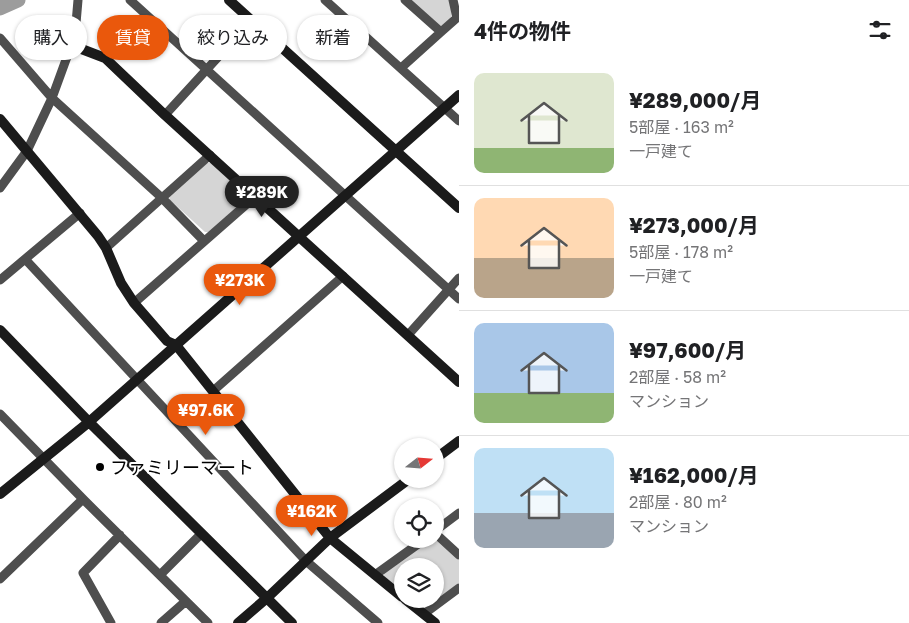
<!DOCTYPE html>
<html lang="ja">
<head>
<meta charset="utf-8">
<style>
	:root { --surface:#fff; --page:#f2f2f2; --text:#202124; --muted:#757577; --line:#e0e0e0; --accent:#ea580c }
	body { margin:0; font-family:"Golos Text","Noto Sans JP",sans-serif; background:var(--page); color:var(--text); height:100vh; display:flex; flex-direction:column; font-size:19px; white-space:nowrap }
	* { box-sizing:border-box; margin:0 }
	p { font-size:16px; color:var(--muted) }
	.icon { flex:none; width:28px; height:28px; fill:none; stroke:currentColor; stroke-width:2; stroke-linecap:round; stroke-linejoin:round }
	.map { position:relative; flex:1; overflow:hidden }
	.sheet { display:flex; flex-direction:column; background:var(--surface); width:450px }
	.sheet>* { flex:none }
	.banner { position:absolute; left:15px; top:15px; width:369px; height:45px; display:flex; gap:10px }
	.needle { width:32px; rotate:73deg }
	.tools { position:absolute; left:394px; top:438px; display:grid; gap:10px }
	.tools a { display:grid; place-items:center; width:50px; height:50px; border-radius:50%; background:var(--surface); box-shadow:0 1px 4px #0004; font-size:25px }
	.price { position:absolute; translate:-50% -42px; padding:0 11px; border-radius:18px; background:var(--accent); color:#fff; font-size:16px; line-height:32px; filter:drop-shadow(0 1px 2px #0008) }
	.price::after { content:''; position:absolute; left:50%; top:30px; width:15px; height:11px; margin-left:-8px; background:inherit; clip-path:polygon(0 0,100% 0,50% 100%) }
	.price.selected { background:#222; color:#fff }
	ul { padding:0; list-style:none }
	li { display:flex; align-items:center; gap:15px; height:125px; padding:0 15px }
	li+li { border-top:1px solid var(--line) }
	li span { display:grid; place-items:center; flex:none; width:140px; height:100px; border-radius:10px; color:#555 }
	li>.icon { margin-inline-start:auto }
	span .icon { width:60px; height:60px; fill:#fffc; stroke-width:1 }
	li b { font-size:21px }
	h2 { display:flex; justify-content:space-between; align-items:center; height:60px; padding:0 15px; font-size:21px }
	.tag { padding:0 18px; border-radius:22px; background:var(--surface); box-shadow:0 1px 4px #0004; font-size:18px; line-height:45px }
	.tag.selected { background:var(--accent); color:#fff }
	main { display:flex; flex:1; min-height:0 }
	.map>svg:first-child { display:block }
	.green { fill:#d5d5d5 }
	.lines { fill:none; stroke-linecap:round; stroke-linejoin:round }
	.river { stroke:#9c9c9c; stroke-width:15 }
	.street { stroke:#4e4e4e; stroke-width:9 }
	.secondary { stroke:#1b1b1b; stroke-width:10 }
	.poi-dot { fill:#000; stroke:#fff; stroke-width:2 }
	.labels { text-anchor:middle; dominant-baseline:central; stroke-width:4; stroke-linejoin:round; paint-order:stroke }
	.poi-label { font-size:18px; fill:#000; stroke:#fff; text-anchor:start }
</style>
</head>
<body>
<main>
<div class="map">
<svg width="459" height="623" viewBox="0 0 459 623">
	<rect width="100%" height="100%" fill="#fff"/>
	<path class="green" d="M411 0H449C452 15 455 15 443 26H439Z
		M207 163H211L246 196V199L209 232H205L170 200 169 196Z
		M435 537 459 560V583L425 608H421L410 599H435V566H402V592L384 576V573L430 539H435Z"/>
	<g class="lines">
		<path class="river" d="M0 8 18 0"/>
		<path class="street" d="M130 0 459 299
			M325 0 459 121
			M405 0 441 32
			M453 0 457 18
			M0 38 52 98 162 198 204 241
			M401 68 441 32 459 16
			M165 115 252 20
			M0 188 27 151 52 98 75 35 78 0
			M106 248 210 155
			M25 259 306 561 378 623
			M0 280 80 213
			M134 303 256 196
			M408 335 459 278
			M213 391 343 276
			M0 414 83 499 208 623
			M435 531 459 513
			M435 533 459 555
			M160 575 201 534
			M375 575 425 539
			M0 579 83 499
			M424 614 459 588
			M111 623 83 573 120 535
			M161 623 186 601"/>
		<path class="secondary" d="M229 0 459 208
			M71 45 105 58 165 115 459 382
			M0 119 98 236 106 248 121 283 134 303 167 341 176 345 330 538 402 597
			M0 330 89 422 292 623
			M435 459 459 441
			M0 494 89 422 459 95
			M405 599 435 623
			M238 623 267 598 330 538 409 479"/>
	</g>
	<circle class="poi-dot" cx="100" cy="467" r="5"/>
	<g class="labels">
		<g class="poi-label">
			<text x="110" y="467">ファミリーマート</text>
		</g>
	</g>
</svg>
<div class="tools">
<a><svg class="needle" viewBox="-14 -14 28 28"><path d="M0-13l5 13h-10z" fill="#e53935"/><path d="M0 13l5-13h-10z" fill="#757577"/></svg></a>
<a><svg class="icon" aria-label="locate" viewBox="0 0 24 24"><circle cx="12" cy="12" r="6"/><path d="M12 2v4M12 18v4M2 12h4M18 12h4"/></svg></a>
<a><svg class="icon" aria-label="layers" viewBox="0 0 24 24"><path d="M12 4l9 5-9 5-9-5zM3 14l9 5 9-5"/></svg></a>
</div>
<b class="price selected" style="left:262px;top:218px">¥289K</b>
<b class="price" style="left:240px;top:306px">¥273K</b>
<b class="price" style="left:206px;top:436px">¥97.6K</b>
<b class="price" style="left:312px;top:537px">¥162K</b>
<div class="banner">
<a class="tag">購入</a>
<a class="tag selected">賃貸</a>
<a class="tag">絞り込み</a>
<a class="tag">新着</a>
</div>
</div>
<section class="sheet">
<h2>4件の物件<svg class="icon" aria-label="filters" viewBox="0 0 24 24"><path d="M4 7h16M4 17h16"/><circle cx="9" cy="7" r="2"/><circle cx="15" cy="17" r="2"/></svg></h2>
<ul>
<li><span style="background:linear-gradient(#dfe7d0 75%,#8fb573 0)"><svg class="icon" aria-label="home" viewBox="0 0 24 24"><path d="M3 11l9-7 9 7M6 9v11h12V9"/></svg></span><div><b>¥289,000/月</b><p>5部屋 · 163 m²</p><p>一戸建て</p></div></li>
<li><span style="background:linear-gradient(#ffd9b3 60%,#b9a48a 0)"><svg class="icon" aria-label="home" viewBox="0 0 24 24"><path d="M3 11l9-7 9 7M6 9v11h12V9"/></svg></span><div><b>¥273,000/月</b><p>5部屋 · 178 m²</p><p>一戸建て</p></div></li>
<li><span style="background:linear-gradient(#a9c7e8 70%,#8fb573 0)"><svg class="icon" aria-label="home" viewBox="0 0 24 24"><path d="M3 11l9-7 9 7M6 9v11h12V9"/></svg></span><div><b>¥97,600/月</b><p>2部屋 · 58 m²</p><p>マンション</p></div></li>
<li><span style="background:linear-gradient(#bfe0f5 65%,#9aa5b1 0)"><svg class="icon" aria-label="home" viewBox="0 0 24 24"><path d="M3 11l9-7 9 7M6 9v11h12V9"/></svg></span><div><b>¥162,000/月</b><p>2部屋 · 80 m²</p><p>マンション</p></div></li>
</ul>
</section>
</main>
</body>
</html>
